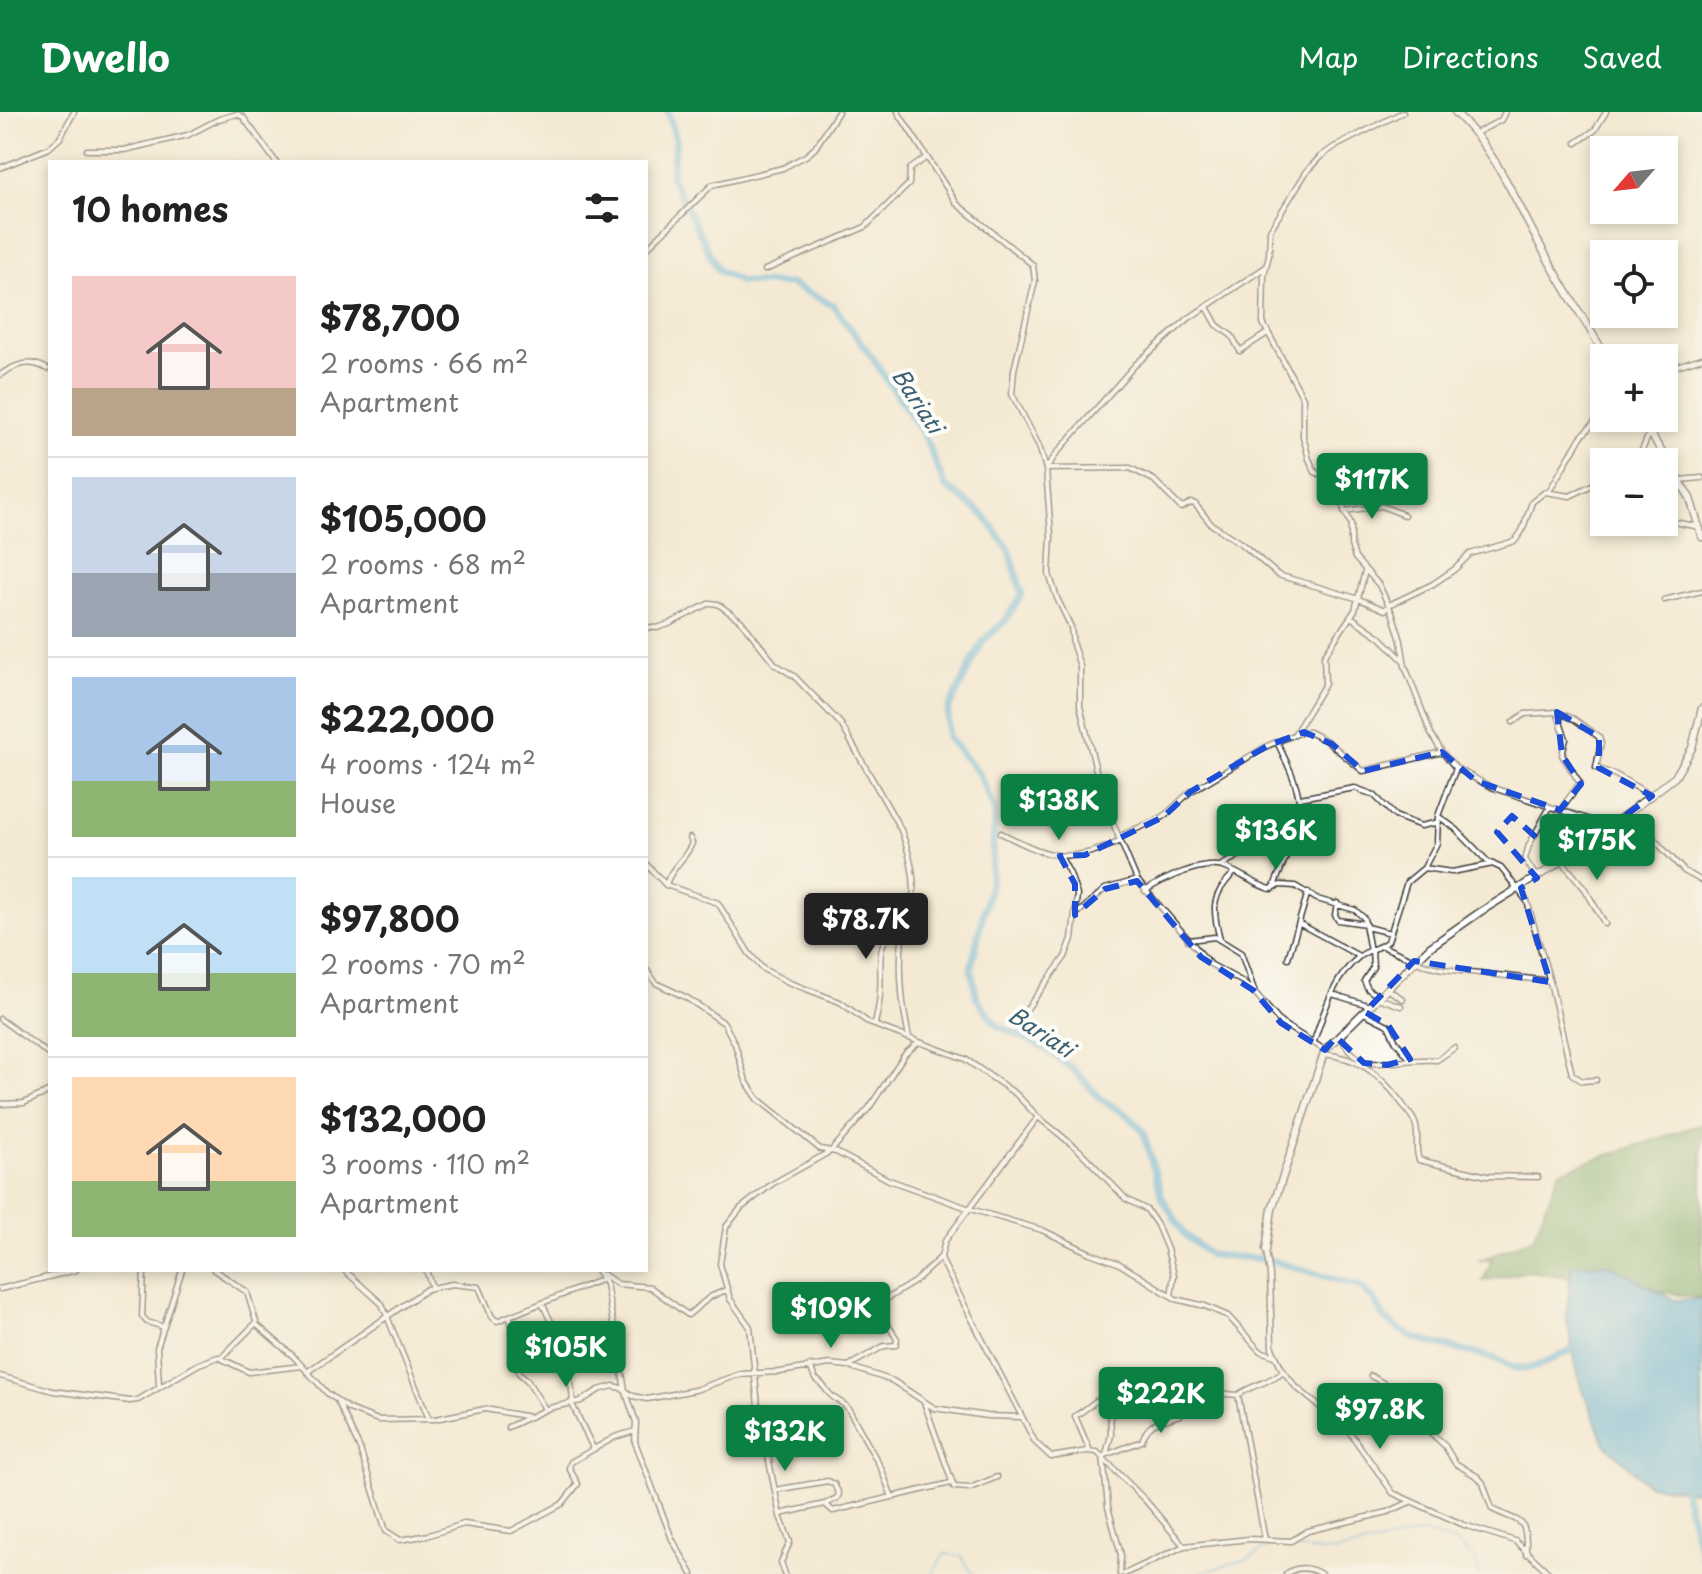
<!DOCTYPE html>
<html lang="en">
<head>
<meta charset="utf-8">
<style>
	:root { --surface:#fff; --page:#f2f2f2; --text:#222; --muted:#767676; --line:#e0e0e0; --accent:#0b8043 }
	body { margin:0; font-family:"Playpen Sans",sans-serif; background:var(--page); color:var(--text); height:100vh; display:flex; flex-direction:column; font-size:30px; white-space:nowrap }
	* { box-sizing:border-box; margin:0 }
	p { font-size:26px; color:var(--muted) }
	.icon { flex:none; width:44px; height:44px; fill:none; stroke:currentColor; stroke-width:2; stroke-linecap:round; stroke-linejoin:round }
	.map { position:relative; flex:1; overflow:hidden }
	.side { position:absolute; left:48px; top:48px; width:600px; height:1112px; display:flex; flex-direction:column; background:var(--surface); border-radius:0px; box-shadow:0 4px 12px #0003 }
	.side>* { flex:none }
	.needle { width:52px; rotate:242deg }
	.controls { position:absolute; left:1590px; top:24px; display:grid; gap:16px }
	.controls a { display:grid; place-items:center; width:88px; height:88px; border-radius:0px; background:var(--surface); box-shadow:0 4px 12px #0003; font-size:40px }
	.price { position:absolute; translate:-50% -68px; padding:0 18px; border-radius:8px; background:var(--accent); color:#fff; font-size:26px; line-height:52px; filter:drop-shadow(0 2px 4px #0008) }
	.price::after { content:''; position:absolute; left:50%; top:48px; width:24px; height:18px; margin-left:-12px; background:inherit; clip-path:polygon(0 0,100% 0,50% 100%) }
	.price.selected { background:#222; color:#fff }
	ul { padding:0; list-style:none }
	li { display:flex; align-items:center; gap:24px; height:200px; padding:0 24px }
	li+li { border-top:2px solid var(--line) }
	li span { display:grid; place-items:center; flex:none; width:224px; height:160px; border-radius:0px; color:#555 }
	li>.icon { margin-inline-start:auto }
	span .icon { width:96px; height:96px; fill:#fffc; stroke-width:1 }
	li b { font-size:34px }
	h2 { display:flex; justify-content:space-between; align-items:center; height:96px; padding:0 24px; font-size:34px }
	header { display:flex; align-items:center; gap:48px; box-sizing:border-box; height:112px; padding:0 40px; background:var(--accent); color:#fff }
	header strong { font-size:38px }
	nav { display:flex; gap:44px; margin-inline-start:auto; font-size:28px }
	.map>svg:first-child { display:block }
	.forest { fill:#74ab69; stroke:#486442; stroke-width:2 }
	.water { fill:#61b4dd; stroke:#3e687c; stroke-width:2 }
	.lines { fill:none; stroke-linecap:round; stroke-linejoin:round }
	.stream { stroke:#61b4dd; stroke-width:2 }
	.river { stroke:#61b4dd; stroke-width:7 }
	.street-casing { stroke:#3c3b38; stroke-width:7 }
	.secondary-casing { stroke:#3c3b38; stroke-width:9 }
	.street { stroke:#fff; stroke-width:4 }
	.secondary { stroke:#fff; stroke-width:6 }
	.marked { fill:none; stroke:#1d4ed8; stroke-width:6; stroke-dasharray:16 10; stroke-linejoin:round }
	.labels { text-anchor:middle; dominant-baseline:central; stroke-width:8; stroke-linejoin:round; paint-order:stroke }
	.water-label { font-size:22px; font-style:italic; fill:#3b6073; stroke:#fdfcf7 }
</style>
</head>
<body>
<header>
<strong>Dwello</strong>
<nav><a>Map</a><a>Directions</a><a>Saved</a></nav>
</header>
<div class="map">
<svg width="1702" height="1462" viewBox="0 0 1702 1462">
	<rect width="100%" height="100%" fill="#fdfcf7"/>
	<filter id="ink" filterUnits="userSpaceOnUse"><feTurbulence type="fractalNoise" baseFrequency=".0125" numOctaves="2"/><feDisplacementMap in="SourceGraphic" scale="16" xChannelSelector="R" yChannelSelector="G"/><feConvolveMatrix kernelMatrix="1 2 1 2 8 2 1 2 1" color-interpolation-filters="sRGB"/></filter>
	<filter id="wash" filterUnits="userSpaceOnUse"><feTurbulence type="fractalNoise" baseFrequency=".006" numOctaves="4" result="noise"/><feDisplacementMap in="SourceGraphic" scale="32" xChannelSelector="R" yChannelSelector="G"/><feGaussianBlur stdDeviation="1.8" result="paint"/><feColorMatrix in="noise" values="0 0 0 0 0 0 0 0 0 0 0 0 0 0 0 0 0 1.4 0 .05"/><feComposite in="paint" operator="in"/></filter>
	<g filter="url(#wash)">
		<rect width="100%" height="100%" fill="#f4ead4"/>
		<path class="forest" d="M1702 1012V1186L1528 1159 1483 1169 1492 1147 1478 1149 1533 1126 1560 1059Z"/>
		<path class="water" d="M1608 1152 1674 1188 1702 1187V1380L1648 1373 1604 1331 1579 1268 1566 1204 1572 1153Z"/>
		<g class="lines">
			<path class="stream" d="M932 1462 944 1442 961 1444 973 1462
				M1195 1462 1248 1447 1269 1434 1332 1440 1423 1421 1455 1430 1475 1447 1480 1462"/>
			<path class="river" d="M668 0 676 27 671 65 718 158 741 170 790 172 833 193 874 248 925 325 945 374 984 403 1010 439 1022 482 1005 509 983 529 948 598V626L979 662 995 699 991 768 971 856 977 887 998 914 1038 932 1073 957 1101 987 1130 1005 1143 1019 1162 1085 1184 1122 1210 1143 1266 1147 1359 1174 1373 1187 1385 1207 1412 1226 1496 1247 1515 1256H1533L1580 1234
				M1684 1378 1702 1447"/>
		</g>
	</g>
	<g filter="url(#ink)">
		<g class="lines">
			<defs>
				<path id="street" d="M898 0 957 92 1033 153 1035 169 1014 258 1012 282 1039 334 1046 357 1130 356 1154 368 1181 396 1191 391 1195 392 1211 412 1242 432 1278 463 1359 487 1385 498 1389 493 1433 472 1455 457 1470 442 1515 429 1522 419 1532 390 1545 380 1570 384 1604 367
					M1403 0 1334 35 1320 45 1307 59 1270 118 1269 143 1264 163 1263 211 1303 286V324L1309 347 1315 360 1328 366 1335 377 1351 412V433L1355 446 1379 473 1393 503 1401 529 1405 554 1431 622 1442 640 1456 656 1491 675 1611 715 1651 724 1684 759 1702 769
					M1476 21 1501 8 1505 0
					M1576 31 1595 18 1606 0
					M87 38H124L188 23 219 7 237 2 243 5 276 50
					M0 56 49 36 60 26 74 0
					M646 137 712 73 783 56 807 43 815 36 838 0
					M1266 155 1189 206 1135 253 1057 341 1046 357 1051 424 1049 462 1057 486 1071 515 1073 533 1080 554V594L1104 690 1137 768 1210 852 1241 869 1254 880 1281 911 1325 938
					M765 158 865 115 909 72 910 57 927 45
					M1207 195 1217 213 1232 224 1240 239 1266 222
					M1664 258 1702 246
					M0 263C16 252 30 247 47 257
					M1637 350 1649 322
					M1679 368 1702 366
					M1549 379 1581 325 1604 300
					M1344 399 1382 394 1404 403
					M1648 410 1653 412 1669 409 1700 415
					M1664 488 1702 479
					M1351 505 1380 525 1403 548
					M646 515 657 516 669 512 710 491 718 492 741 509 775 552 794 564 841 612 901 718C908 737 916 763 913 785 912 799 903 812 902 826 899 858 902 894 909 925
					M1557 600 1566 627 1562 643 1580 671 1560 698
					M1513 610 1525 602 1557 600 1574 607 1599 625 1601 631 1596 656 1616 663 1650 683
					M1295 621 1325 572 1324 544 1355 498 1365 459
					M1300 686 1355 676 1374 683 1395 704 1421 714 1439 710
					M1438 704 1456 717 1488 750 1501 756 1527 789 1550 870 1572 962 1582 969 1596 968
					M1541 712 1549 720 1550 735 1585 777 1605 812
					M1001 721C1051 746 1066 752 1119 730
					M1118 725 1163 705 1190 680 1267 634 1300 620H1309L1327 629 1363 659 1442 640
					M1258 725C1271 717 1285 703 1300 709
					M646 752 666 773 718 791 749 841 763 857 788 870 840 890 869 911 965 947 1016 982 1038 1005 1079 1038 1126 1087 1147 1098 1157 1113 1167 1137 1174 1163 1171 1184
					M1220 754 1242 742 1249 728 1255 724 1285 748
					M1424 756 1452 760 1493 752
					M1537 766 1525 747 1529 733 1550 695
					M666 773C670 756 686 747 692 731L690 726
					M1273 777 1287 742 1297 734C1304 685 1298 674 1277 630
					M1145 779C1163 767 1201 749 1223 755 1239 760 1253 772 1270 777L1280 773 1295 774 1317 787 1355 798 1364 806 1370 839
					M1337 791 1335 803 1338 808 1366 812
					M1077 802 1105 777 1137 768
					M1300 812 1359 844
					M1366 815 1391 821
					M1220 827C1212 797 1211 783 1234 761
					M1188 828 1215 825 1241 841 1254 878
					M1382 834 1423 852 1443 857 1550 869
					M1372 837 1373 855 1364 869 1368 877 1379 885
					M1288 846C1295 824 1301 803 1308 780
					M646 857 656 871 687 886 724 911 735 932 746 969 758 987 820 1037 836 1040 889 1068 970 1097 1042 1118 1090 1141 1118 1151 1176 1187 1205 1194 1228 1204 1260 1239 1275 1244
					M1387 877 1403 887
					M1332 882 1371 894
					M1378 886 1401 894
					M1026 898 1065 845 1072 827 1077 783 1070 762 1060 744
					M1364 901 1388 913 1395 928 1410 947
					M0 907 50 943
					M875 912C877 902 880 891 880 880 883 852 871 827 904 814
					M1340 924 1349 938 1362 950
					M1314 929C1324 900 1334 864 1360 844 1369 837 1380 836 1388 829L1407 770 1424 756 1437 731 1438 704 1456 656
					M1323 942C1358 945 1380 962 1401 990 1405 997 1412 1003 1415 1011 1420 1023 1414 1035 1419 1048L1487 1064 1538 1065
					M1362 951C1389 953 1410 946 1437 948L1454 936
					M0 992 24 991 50 979
					M1038 1005 945 1129 941 1145 943 1151 1035 1330 1051 1345 1087 1339 1097 1340 1146 1389 1184 1434
					M1266 1139 1270 1162 1272 1236 1283 1259 1296 1275 1348 1318 1393 1381 1464 1413 1515 1429 1550 1462
					M144 1158 142 1204 147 1210 161 1214
					M214 1158 247 1180 257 1213 293 1244 327 1281 349 1297 378 1308 435 1307 485 1297 530 1305
					M344 1158 382 1192 429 1307
					M426 1158 432 1176
					M597 1158 606 1172 625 1278 636 1310 635 1330 672 1427 692 1462
					M603 1162 617 1172 650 1175 688 1203 710 1185 726 1178
					M0 1177 76 1158
					M542 1191C558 1223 571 1254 573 1290
					M510 1206 520 1247 519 1261 527 1268 545 1297
					M221 1246 256 1211
					M850 1253 884 1234 896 1233 897 1227 879 1199 878 1192 914 1170 941 1145
					M810 1254 815 1267C823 1271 823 1275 829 1281 835 1289 843 1289 849 1298L881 1356 892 1385
					M307 1260 427 1177 452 1172 479 1175 492 1205 497 1209 605 1166
					M0 1264 53 1279 130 1289 138 1288 199 1252 218 1245 249 1260 302 1254
					M1371 1264 1404 1283 1420 1311 1445 1334 1455 1351 1478 1365 1483 1371 1492 1397C1522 1412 1527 1404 1526 1442
					M159 1274 157 1236 182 1158
					M338 1290 360 1337 386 1419 400 1428 429 1423 464 1412 511 1419 562 1392 578 1372 569 1356 571 1350 615 1325 635 1319
					M571 1290 593 1336
					M925 1293 954 1375 970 1376 997 1365
					M508 1315 549 1296 581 1289 599 1278 613 1274 621 1276 633 1284 647 1287 695 1278 740 1262 780 1260 830 1252 848 1254 893 1269 934 1296 987 1304 1021 1305
					M1090 1339 1075 1304C1082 1300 1089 1294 1096 1289 1111 1280 1160 1276 1179 1273L1190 1279 1238 1283
					M1106 1343 1111 1323 1110 1297 1120 1290V1284
					M775 1378 828 1369 834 1372 839 1382 837 1386 825 1392 780 1402
					M825 1392 833 1399 951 1371
					M1265 1428 1238 1283C1251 1273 1270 1271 1283 1259
					M785 1462 781 1450 790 1430 780 1404 758 1294 750 1215 730 1187 720 1152 726 1115 741 1096 772 1072 831 1039 869 996 905 942 919 930
					M1120 1462 1121 1443 1108 1395 1103 1344 1142 1329C1149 1307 1164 1310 1182 1302 1192 1298 1200 1291 1207 1282
					M1124 1462 1184 1434 1249 1427 1291 1429 1308 1419 1388 1400 1410 1390
					M1286 1462C1297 1454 1309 1455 1321 1462"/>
				<path id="secondary" d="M1455 0C1499 43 1512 83 1541 135 1562 173 1585 209 1607 246
					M1641 306 1690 386 1702 425
					M1266 1138 1272 1097 1325 938 1430 835 1480 800 1577 740 1675 665 1692 636 1702 596"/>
			</defs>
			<use href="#street" class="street-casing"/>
			<use href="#secondary" class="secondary-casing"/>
			<use href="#street" class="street"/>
			<use href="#secondary" class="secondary"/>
		</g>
	</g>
	<path d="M0 0H1702V1462H0ZM1557 600 1599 625V656L1652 684 1563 749 1512 704 1497 720 1537 766 1521 776 1550 870 1414 849 1365 900 1388 913 1410 947 1387 953 1364 951 1336 925 1325 938 1281 911 1253 878 1201 845 1137 769 1105 777 1075 803V772L1060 744 1085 743 1163 705 1190 680 1267 634 1304 620 1332 632 1363 659 1442 640 1476 669 1560 698 1581 672 1562 643Z" fill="#f4ead4" fill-opacity=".55" fill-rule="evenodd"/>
	<path class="marked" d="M1557 600 1599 625V656L1652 684 1563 749 1512 704 1497 720 1537 766 1521 776 1550 870 1414 849 1365 900 1388 913 1410 947 1387 953 1364 951 1336 925 1325 938 1281 911 1253 878 1201 845 1137 769 1105 777 1075 803V772L1060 744 1085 743 1163 705 1190 680 1267 634 1304 620 1332 632 1363 659 1442 640 1476 669 1560 698 1581 672 1562 643Z"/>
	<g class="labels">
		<g class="water-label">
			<text transform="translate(919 288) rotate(57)">Bariati</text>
			<text transform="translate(1042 919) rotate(33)">Bariati</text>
		</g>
	</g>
</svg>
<div class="controls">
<a><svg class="needle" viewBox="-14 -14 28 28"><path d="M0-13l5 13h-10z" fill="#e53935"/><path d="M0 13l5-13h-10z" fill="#767676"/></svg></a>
<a><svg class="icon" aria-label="locate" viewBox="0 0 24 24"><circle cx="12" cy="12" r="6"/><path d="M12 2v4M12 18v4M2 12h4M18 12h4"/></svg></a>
<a>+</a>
<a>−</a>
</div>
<b class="price" style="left:1372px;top:409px">$117K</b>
<b class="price" style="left:1059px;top:730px">$138K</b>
<b class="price" style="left:1276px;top:760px">$136K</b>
<b class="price" style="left:1597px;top:770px">$175K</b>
<b class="price selected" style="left:866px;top:849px">$78.7K</b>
<b class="price" style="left:831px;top:1238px">$109K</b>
<b class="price" style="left:566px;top:1277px">$105K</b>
<b class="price" style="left:1161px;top:1323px">$222K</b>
<b class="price" style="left:1380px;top:1339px">$97.8K</b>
<b class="price" style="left:785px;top:1361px">$132K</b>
<section class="side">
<h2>10 homes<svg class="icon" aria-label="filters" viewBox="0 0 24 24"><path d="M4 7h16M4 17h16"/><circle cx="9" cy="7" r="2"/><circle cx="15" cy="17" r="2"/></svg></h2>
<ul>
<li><span style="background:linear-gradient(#f6c9c9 70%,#b9a48a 0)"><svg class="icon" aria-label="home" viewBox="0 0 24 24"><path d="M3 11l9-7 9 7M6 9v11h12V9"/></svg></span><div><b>$78,700</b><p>2 rooms · 66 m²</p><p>Apartment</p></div></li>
<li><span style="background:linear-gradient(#c9d6e8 60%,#9aa5b1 0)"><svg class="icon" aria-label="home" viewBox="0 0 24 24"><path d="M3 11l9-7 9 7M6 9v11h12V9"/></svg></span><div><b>$105,000</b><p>2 rooms · 68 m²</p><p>Apartment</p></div></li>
<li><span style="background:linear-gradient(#a9c7e8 65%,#8fb573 0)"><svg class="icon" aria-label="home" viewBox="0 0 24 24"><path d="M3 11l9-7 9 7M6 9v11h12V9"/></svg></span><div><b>$222,000</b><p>4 rooms · 124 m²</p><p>House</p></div></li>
<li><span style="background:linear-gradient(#bfe0f5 60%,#8fb573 0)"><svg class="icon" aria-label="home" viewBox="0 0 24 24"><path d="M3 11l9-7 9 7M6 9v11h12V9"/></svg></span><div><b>$97,800</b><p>2 rooms · 70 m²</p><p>Apartment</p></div></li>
<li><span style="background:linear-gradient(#ffd9b3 65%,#8fb573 0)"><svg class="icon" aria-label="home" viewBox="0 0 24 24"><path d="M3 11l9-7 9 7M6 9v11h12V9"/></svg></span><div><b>$132,000</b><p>3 rooms · 110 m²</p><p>Apartment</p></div></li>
</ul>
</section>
</div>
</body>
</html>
